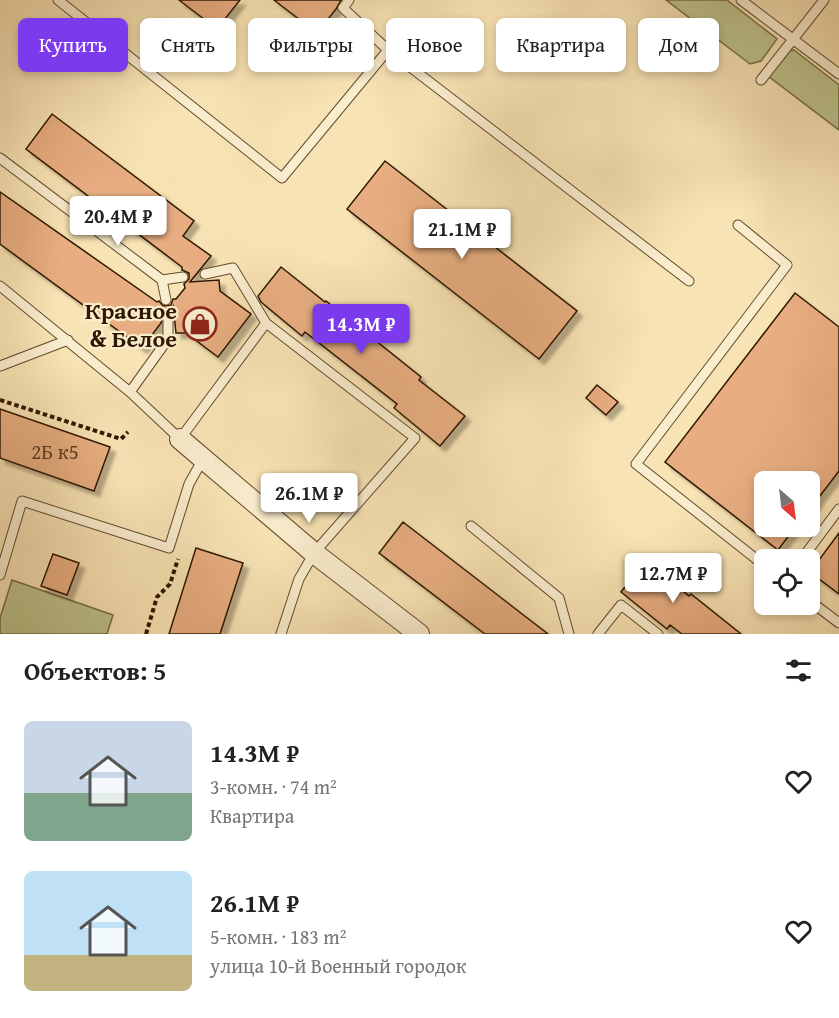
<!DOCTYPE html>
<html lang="ru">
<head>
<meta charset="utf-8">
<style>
	:root { --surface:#fff; --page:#f6f6f6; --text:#222; --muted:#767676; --accent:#7c3aed }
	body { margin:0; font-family:"Gentium Book Plus",serif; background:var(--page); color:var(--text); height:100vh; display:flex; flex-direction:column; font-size:22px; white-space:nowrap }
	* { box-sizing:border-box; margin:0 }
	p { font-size:20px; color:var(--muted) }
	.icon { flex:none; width:33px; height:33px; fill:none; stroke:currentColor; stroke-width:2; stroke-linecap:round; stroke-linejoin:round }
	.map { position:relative; height:634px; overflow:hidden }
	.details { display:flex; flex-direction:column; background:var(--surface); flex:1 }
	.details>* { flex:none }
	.hud { position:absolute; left:18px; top:18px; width:804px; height:54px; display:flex; gap:12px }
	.needle { width:39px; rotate:152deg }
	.controls { position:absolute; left:754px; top:471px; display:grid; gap:12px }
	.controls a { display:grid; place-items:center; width:66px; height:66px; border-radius:9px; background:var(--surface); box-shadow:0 3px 9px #0003; font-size:30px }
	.price { position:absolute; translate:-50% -51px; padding:0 14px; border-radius:6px; background:#fff; color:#222; font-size:20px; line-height:39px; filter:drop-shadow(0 2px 3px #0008) }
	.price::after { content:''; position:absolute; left:50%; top:36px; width:18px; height:14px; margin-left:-9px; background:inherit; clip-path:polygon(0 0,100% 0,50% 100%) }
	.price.selected { background:var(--accent); color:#fff }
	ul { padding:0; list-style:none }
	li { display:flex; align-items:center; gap:18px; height:150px; padding:0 24px }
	li span { display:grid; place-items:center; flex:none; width:168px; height:120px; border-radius:9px; color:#555 }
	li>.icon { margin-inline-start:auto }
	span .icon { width:72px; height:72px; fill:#fffc; stroke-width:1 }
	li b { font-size:26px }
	h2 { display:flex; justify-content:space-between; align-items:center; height:72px; padding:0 24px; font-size:26px }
	.chip { padding:0 21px; border-radius:9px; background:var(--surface); box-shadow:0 3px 9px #0003; font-size:21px; line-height:54px }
	.chip.selected { background:var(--accent); color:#fff }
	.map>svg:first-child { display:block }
	.green { fill:#bec38c; stroke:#766e46; stroke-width:1.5 }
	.building { fill:#e8ae81; stroke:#2f1801; stroke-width:1.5; filter:url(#shadow) }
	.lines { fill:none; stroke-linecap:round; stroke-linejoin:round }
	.lane-casing { stroke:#614b2e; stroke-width:11 }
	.street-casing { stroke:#614b2e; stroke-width:22 }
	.path { stroke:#2f1801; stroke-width:4; stroke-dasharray:4.5 3; stroke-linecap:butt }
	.lane { stroke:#faedce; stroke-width:9 }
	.street { stroke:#faedce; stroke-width:20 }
	.labels { text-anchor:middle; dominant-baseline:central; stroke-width:4.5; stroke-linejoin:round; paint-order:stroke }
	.number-label { font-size:21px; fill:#5d3e21 }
	.poi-label { font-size:24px; font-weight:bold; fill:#2f1801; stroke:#faedce; text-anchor:end }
</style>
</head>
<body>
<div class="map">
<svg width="839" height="634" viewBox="0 0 839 634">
	<defs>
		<filter id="shadow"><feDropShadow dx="5.5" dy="5.5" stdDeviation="1.5" flood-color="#0004"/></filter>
	</defs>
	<rect width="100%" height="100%" fill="#f8e3b4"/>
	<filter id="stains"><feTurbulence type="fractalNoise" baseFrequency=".00333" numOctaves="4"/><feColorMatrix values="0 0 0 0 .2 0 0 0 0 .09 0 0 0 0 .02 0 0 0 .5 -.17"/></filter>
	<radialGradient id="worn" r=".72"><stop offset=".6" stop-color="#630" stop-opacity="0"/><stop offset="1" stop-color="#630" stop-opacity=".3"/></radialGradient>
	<path class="green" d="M666 0H727L777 39 761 61 750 64Z
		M794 50 839 85V130L768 76 786 51Z
		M12 580 113 615 107 634H0V618Z"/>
	<path class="building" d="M179 0H240L217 29Z
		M274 0H341L336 9 317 33Z
		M52 114 194 221 183 236 211 256 190 282 219 280 220 291 251 314 218 357 186 333H176L173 306 168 313 163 316 161 323 142 348 0 244V192L157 302 159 301 163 306 171 305 173 299H176L185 288 184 284 189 279V273L182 270V267L26 149Z
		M385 161 577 311 539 359 347 209Z
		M281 267 325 302 326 301 421 377 419 380 465 416 440 446 394 408 397 404 305 332 302 336 261 302 258 296Z
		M795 293 839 327V471L810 509V482H765V526H796L778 550 665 462Z
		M597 385 618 402 606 415 586 398Z
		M0 409 110 447 94 491 0 458Z
		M403 522 548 634H485L379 553Z
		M839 533V594L810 572Z
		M196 548 243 563 220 634H169Z
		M53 554 79 563 67 595 41 586Z
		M646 560 689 596 691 594 741 634H682L670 625 667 629 621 592Z"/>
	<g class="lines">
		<defs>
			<path id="lane" d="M58 0 282 178 388 50
				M349 0 343 8 388 50 689 281
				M741 0 839 74
				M761 80 824 0
				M0 158 162 280 166 300
				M738 225 787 265 636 464 765 566
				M205 274 233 268 266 323
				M162 280 183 277
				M0 286 130 392 180 439 266 323 415 438 314 553 299 579 281 634
				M0 366 68 340
				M130 392 168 339V320
				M471 526 559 598 569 634
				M801 560 839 509
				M0 575 22 501 169 548 189 484 203 459
				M810 601 839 623
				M598 634 621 605 658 634"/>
			<path id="street" d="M180 439 314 553 419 634"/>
		</defs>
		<use href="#lane" class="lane-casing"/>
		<use href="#street" class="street-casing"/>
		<path class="path" d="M0 400 121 439 128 432
			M146 634 157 597 170 584 178 559"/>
		<use href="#lane" class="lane"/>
		<use href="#street" class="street"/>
	</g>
	<defs>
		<symbol id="shop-ring" viewBox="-11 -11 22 22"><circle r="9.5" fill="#faedce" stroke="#8f2418" stroke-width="1.5"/><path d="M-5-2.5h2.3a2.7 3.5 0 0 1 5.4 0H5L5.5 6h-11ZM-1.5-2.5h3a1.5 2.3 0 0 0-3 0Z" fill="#8f2418"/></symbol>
	</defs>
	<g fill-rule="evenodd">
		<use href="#shop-ring" x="181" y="305" width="38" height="38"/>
	</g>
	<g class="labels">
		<g class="number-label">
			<text x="55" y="451">2Б к5</text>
		</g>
		<g class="poi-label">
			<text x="177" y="310">Красное<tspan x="177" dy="28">&amp; Белое</tspan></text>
		</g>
	</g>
	<rect width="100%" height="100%" filter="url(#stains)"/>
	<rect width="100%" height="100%" fill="url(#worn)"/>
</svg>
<div class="controls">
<a><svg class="needle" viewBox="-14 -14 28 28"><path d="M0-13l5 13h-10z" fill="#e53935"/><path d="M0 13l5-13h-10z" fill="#767676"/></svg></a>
<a><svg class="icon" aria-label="locate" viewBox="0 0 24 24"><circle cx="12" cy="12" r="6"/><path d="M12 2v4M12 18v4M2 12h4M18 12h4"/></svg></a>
</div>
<b class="price" style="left:118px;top:247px">20.4M ₽</b>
<b class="price" style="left:462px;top:260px">21.1M ₽</b>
<b class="price selected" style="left:361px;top:355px">14.3M ₽</b>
<b class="price" style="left:309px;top:524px">26.1M ₽</b>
<b class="price" style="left:673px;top:604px">12.7M ₽</b>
<div class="hud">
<a class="chip selected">Купить</a>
<a class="chip">Снять</a>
<a class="chip">Фильтры</a>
<a class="chip">Новое</a>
<a class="chip">Квартира</a>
<a class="chip">Дом</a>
</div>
</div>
<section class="details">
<h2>Объектов: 5<svg class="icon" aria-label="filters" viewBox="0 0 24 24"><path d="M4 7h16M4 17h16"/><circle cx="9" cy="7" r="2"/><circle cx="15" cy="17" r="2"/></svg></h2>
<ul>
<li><span style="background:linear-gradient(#c9d6e8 60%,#7fa58c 0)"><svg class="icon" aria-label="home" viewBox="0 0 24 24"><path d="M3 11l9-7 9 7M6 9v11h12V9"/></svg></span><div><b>14.3M ₽</b><p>3-комн. · 74 m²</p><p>Квартира</p></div><svg class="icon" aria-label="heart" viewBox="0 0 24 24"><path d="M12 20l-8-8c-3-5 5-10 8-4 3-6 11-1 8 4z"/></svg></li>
<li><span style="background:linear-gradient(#bfe0f5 70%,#c2b280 0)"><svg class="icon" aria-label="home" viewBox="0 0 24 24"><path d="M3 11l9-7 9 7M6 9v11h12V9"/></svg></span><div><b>26.1M ₽</b><p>5-комн. · 183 m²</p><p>улица 10-й Военный городок</p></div><svg class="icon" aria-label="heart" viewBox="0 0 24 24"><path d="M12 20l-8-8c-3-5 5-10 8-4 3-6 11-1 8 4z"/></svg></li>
</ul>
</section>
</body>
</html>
